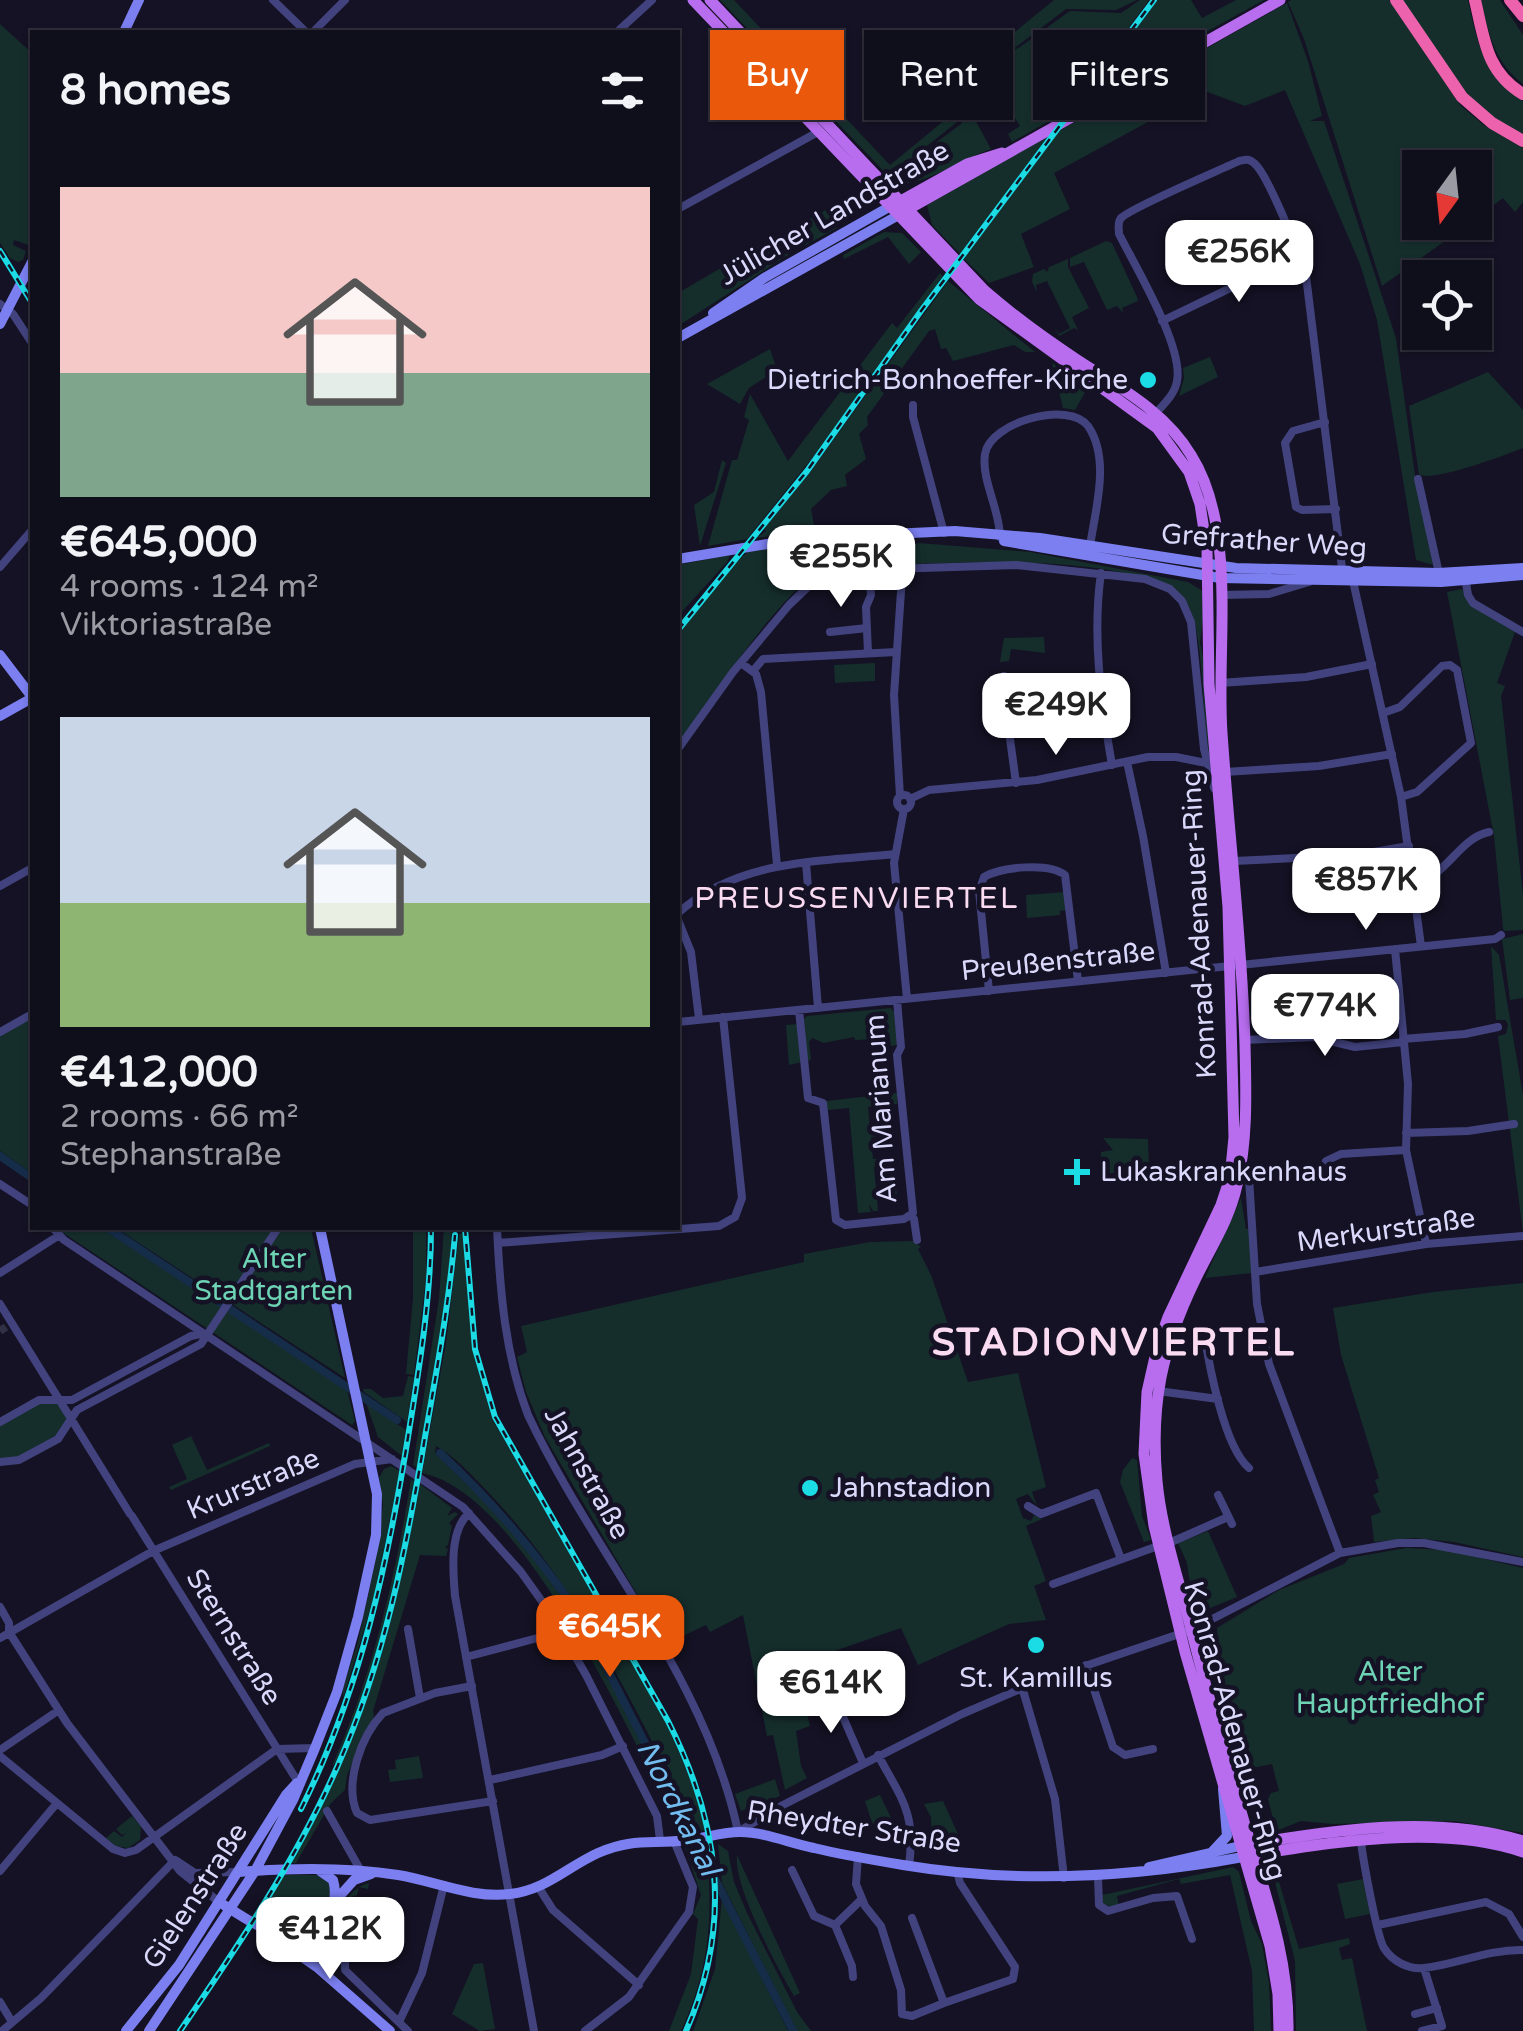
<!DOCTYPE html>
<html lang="en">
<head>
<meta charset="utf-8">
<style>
	:root { --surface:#0f0e1b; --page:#1d1c28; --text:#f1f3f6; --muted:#9b9ca3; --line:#2f2e3a; --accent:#ea580c }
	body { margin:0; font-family:"Varela Round",sans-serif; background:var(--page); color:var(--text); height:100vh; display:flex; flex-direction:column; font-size:38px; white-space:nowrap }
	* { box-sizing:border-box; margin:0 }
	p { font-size:32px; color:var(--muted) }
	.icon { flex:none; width:55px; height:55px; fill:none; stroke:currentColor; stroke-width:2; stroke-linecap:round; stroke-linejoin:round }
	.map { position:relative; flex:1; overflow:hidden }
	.panel { position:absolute; left:30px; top:30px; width:650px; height:1200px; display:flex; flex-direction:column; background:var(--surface); border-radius:0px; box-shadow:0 2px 8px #0004,0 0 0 2px var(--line) }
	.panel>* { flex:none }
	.top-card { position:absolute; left:710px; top:30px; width:662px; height:90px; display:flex; gap:20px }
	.needle { width:65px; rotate:195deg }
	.fabs { position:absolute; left:1402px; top:150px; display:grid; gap:20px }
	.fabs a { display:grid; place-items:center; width:90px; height:90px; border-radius:0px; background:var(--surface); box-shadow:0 2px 8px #0004,0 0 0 2px var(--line); font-size:50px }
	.price { position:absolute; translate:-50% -85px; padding:0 22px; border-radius:20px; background:#fff; color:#222; font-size:32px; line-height:65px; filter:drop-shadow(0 2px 5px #0008) }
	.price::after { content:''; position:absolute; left:50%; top:60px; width:30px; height:22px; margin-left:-15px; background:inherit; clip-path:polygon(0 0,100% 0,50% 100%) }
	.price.current { background:var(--accent); color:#fff }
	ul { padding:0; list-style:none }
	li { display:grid; align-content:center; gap:20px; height:530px; padding:0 30px }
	li span { display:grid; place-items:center; height:310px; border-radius:0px; color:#555 }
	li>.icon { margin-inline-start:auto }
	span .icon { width:180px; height:180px; fill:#fffc; stroke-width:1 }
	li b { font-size:42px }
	h2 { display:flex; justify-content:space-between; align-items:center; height:120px; padding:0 30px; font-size:42px }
	.tag { padding:0 35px; border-radius:0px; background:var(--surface); box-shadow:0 2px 8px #0004,0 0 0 2px var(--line); font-size:35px; line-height:90px }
	.tag.current { background:var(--accent); color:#fff }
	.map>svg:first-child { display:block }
	.green { fill:#152e2c }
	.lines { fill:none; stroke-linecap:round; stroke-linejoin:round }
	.canal { stroke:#162d4a; stroke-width:8 }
	.street-tunnel { stroke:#323044; stroke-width:8; stroke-dasharray:8 4; stroke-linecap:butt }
	.street { stroke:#42437e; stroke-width:8 }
	.secondary { stroke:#7b7ff0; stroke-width:10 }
	.primary { stroke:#b76dee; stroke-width:11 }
	.highway { stroke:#ed62ac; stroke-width:12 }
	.rail-casing { stroke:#1bdbe5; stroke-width:6 }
	.rail { stroke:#141224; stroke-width:2.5; stroke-dasharray:8; stroke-linecap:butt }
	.poi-dot { fill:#1bdbe5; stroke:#141224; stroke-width:4 }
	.labels { text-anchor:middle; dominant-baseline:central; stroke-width:9; stroke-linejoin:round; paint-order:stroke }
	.street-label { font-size:28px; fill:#dbd9fb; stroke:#141224 }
	.poi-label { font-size:28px; fill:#dbd9fb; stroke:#141224; text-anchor:start }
	.park-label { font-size:28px; fill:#6dd3b4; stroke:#141224 }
	.neighbourhood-label { font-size:30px; letter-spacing:2.5px; fill:#fbdbf1; stroke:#141224 }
	.water-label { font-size:30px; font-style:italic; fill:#73bcef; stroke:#141224 }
	.district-label { font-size:38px; font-weight:bold; letter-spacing:2.5px; fill:#fbdbf1; stroke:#141224 }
</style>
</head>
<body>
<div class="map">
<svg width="1523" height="2031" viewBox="0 0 1523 2031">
	<rect width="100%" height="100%" fill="#141224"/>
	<path class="green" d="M720 0H734L890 165 962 106 945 74 1010 36 1054 0H1137L1116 10 1066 9 1016 47 953 78 964 109 961 119 904 164 896 184Z
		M1140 0H1149L1067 111 1012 142 1008 134 1020 126 983 67 1020 47 1070 11 1121 13Z
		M1158 0H1191L1202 18 1236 0H1264L1080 102Z
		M1291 0H1389L1461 106 1485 126 1523 148V202L1515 212 1503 198 1475 219V168H1420V222L1470 223 1382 286 1304 39 1288 2Z
		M1400 0H1468C1477 43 1484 76 1523 101V138L1480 112Z
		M1481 0H1500L1523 35V84C1494 62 1489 34 1481 0Z
		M1287 3 1308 61 1322 116 1310 121H1324L1396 338 1416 483 1433 565 1416 560 1377 320 1360 264 1285 90 1245 106 1205 91 1054 173 1070 209 1021 234 1034 267 989 283 964 259 1059 131Z
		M0 24 32 53V235L29 245 14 240 13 245 26 251 23 260 18 262 10 258 0 243Z
		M965 101 991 149C964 158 926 184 901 184V173L906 165 961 124 966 114Z
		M1049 135 960 254 932 225 927 205Z
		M826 210 837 228 802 247 792 228Z
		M884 232 902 233 921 252 909 264 888 237 844 259 843 255Z
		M776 236 774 241 780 248 784 245 791 253 678 326V293Z
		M1106 241 1112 243 1137 297 1138 301 1122 308 1123 313 1117 306 1107 310 1084 262 1070 267V258Z
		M1068 259V267L1089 308 1072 317 1078 330 1074 328 1059 336 1054 326 1059 334 1070 328 1047 281 1036 285 1037 292 1032 282 1033 274 1044 269 1047 272 1049 267Z
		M940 273 943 276 816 453 747 539 708 546 732 460H737L749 420 744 417 750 394 788 461 892 323 897 328Z
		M948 281 1035 352H1025L1014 345 953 361 946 348 941 349 935 329 929 331 867 417 868 425 859 434 866 459 845 475 847 486 831 490 811 509 815 530 756 538 766 531 764 529 821 457Z
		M770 349 777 370 749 388 740 404 707 384Z
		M1210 357 1218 377 1179 396 1184 378 1183 368Z
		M1052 363 1088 387 1075 410 1063 408Z
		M1488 372 1523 410V448C1502 456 1437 481 1419 475L1409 406Z
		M722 460 726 463 700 546 694 505 714 492Z
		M886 540 895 543 894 560 890 566C869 569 841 565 821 573 782 588 705 707 678 746V634L732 566 750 550Z
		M919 543 1030 552 1188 582 1206 593 1200 643 1204 661 1212 771 1207 753C1204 719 1203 633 1189 607 1160 553 969 562 914 564L908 561 910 545Z
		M730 555 727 562 678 616V565Z
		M1462 589 1472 606 1515 632 1497 683 1505 686 1501 696 1523 895V930L1504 931 1503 928 1494 836 1447 592Z
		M1044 637 1045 653 1011 649 1009 661 1000 662 1004 638Z
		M875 663V681L835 683 834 665Z
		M1065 892 1066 910 1060 911V915L1027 918 1026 895Z
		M1523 934V998L1510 1000 1502 939Z
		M1491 946 1499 955 1523 1095V1233L1498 1036 1506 1034 1508 1024 1505 1020H1496Z
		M891 1008 895 1013 898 1045 891 1046 889 1033 876 1034V1039L855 1040 854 1037 824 1043 812 1038 809 1042 811 1060 789 1065 786 1025 798 1024 807 1016Z
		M32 1017V1173L0 1151V1035Z
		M897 1093V1104L868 1107 870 1129 890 1128V1135L871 1137 873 1159 893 1157V1165L874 1167 876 1188 896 1187 897 1194 877 1197 878 1211H873L869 1204 871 1212 858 1213 849 1108 827 1110 826 1101Z
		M1103 1138 1148 1139 1149 1169 1146 1170V1181H1125L1124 1173H1101V1152L1113 1150Z
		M1241 1198 1246 1229H1250L1252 1273 1205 1278Z
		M56 1228H101L347 1390 355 1421 352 1425Z
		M116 1228H311L345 1378Z
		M413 1228H426V1278L414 1375 406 1374 413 1298Z
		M444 1228H452L448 1282 418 1468 413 1465 439 1299Z
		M463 1233 473 1350 492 1419 666 1722 693 1786 705 1830 698 1831C636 1712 582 1590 488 1492 472 1476 455 1456 436 1446L435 1453C476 1493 521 1536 553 1584 606 1663 643 1751 690 1833H680C636 1747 526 1494 422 1473L446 1343 459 1234Z
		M914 1241 921 1247 918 1249 931 1275 968 1382 1018 1373 1046 1487 1032 1492 1037 1506 1028 1494 1016 1499 1023 1518 1031 1521 1034 1515 1042 1519 1026 1526 1046 1581 1034 1586 1046 1620 1009 1624 918 1665 901 1628 814 1658 816 1668 798 1675 810 1726 796 1731 801 1766 807 1778 785 1790 773 1735 767 1736 743 1615 710 1632 706 1625 666 1644 545 1437 526 1392 517 1357 527 1352 521 1326 804 1262V1254L870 1242Z
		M1523 1283V1557L1454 1542 1414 1538 1374 1542 1371 1516 1381 1512 1373 1495 1379 1492 1375 1480 1379 1478 1341 1355 1333 1308 1433 1292Z
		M408 1376 414 1377 407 1422 364 1392 363 1389H371L383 1398 403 1396Z
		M39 1401 59 1402 70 1419C60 1442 24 1460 0 1461V1422Z
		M366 1403 406 1430 402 1456 378 1437Z
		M191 1436 207 1470 269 1443 270 1446 171 1490 169 1487 187 1479 172 1445Z
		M1132 1458 1137 1460 1142 1516 1151 1540 1144 1542 1120 1482 1123 1470Z
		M391 1466 400 1471 374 1597 343 1699V1688L358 1642 375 1564 383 1505 379 1478 384 1469Z
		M411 1479 415 1482C401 1563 384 1641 355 1718 349 1734 344 1755 332 1766 373 1674 395 1578 411 1479Z
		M420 1484 452 1508 447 1516 455 1512 458 1514 449 1523 452 1526 448 1545 445 1547 448 1549 446 1556 420 1555 373 1711 374 1716 347 1775 345 1790 331 1803 296 1863H292C362 1737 394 1625 420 1484Z
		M1208 1531 1237 1597 1203 1611 1193 1605 1187 1563 1178 1543Z
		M1406 1548 1447 1550 1523 1568V1833L1455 1821 1333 1824 1301 1821 1276 1831 1268 1799 1271 1793 1279 1791 1272 1764 1242 1770 1213 1648 1218 1646 1217 1628 1279 1590 1344 1564 1349 1558Z
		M419 1756 423 1778 390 1782 388 1770 396 1769 395 1760Z
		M775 1779 780 1796 741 1811 735 1794Z
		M880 1795 895 1826 888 1838H877L865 1801Z
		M943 1801 963 1845V1847L932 1843 931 1817 924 1804Z
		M132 1816 141 1826 140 1840 128 1848 115 1846 106 1838 114 1831 122 1837 126 1833 122 1835 116 1829Z
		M707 1842C712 1914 712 1964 681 2031H669L691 1974 698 1919 693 1914 701 1895 685 1847Z
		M718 1844 728 1851 734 1882 748 1915 797 2012 811 2031H797L722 1883Z
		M737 1855 800 1993 794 1996C777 1967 733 1886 737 1855Z
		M1278 1862 1277 1875 1299 1949 1349 1938 1350 1944 1339 1948 1342 1960 1352 1958 1367 2031H1296L1295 1961 1274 1878Z
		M1233 1867 1239 1872 1251 1921 1262 1944 1269 1983 1271 2031H1254L1252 1971 1230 1875 1181 1884 1179 1879 1117 1896 1119 1907 1112 1908 1103 1903 1102 1895Z
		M285 1875H320L331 1885C329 1933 292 1942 256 1918Z
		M1363 1879 1370 1914 1345 1919 1337 1884Z
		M369 1883 368 1889 359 1887 357 1895 349 1898 347 1905C352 1913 354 1918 350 1927L345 1925 332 1954 341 1968C312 1951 341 1889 369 1883Z
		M722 1898 788 2031H693L715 1969Z
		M483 1963 495 2029 480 2031 452 2014 474 1964Z"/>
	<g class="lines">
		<path class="canal" d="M0 1156 32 1178
			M108 1228 397 1420
			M440 1453C494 1503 540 1557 581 1618L793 2031"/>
		<path class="street-tunnel" d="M0 1331 6 1327"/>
		<path class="street" d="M273 0 306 32
			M313 32 345 0
			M617 32 652 0
			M678 209 818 132
			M0 304 13 314 32 343
			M1162 321 1299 255
			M913 405V417L944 533
			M1155 414C1164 404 1175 394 1177 381 1184 347 1135 266 1119 234 1119 228 1117 223 1121 218 1130 208 1220 170 1239 161 1245 160 1248 158 1254 163 1268 174 1300 256 1306 276L1343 576
			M1325 422 1293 431 1285 443 1296 507 1302 510 1336 509
			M1418 479 1440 578
			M1000 537C1000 510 981 480 985 454 990 422 1069 400 1088 426 1111 459 1095 511 1090 546
			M0 567 32 530
			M1101 573C1092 636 1101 702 1112 765
			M1465 577 1468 595 1473 603 1523 632
			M1353 581 1401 797 1421 946
			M1221 595 1269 594 1309 582
			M830 632 867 628
			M868 653 866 607 871 595 869 571
			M741 663 756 674 761 692 777 865
			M753 671 763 659 896 652
			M1004 676 1005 702 1016 783
			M1220 683 1306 677 1372 664
			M1383 713 1400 707 1442 666 1450 665 1457 670 1471 743 1417 792 1401 797
			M678 749 733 672 789 605 815 580 890 569 1016 565 1145 579 1170 589 1182 601 1191 622 1204 749 1214 788
			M1127 762 1143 836 1166 973
			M1225 772 1319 766 1392 754
			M897 802a7 7 0 1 1 14 0a7 7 0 1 1-14 0Z
			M900 796 894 695 905 532
			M910 799 929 790 1037 780 1148 757H1176L1206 763
			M904 809 894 863 907 999
			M1234 861 1356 855 1409 846
			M806 863 818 1008
			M1414 883C1446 878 1459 838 1489 832
			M0 886 32 868
			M678 913C739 859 818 862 895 854
			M678 920 691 952 699 1019
			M1395 949 1408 1084 1406 1150 1426 1244
			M989 991 979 891 984 877C1001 867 1049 862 1065 875L1078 981
			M799 1010 808 1098 823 1103 836 1220 845 1225 904 1219 913 1213 897 1055 901 1047 897 1000
			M678 1022 1495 939 1501 935
			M0 1032 32 1014
			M1403 1039 1465 1034 1498 1027
			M1244 1040 1314 1037 1355 1047 1403 1042
			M1406 1133 1468 1131 1514 1124
			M1326 1161 1341 1154 1406 1150
			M1242 1163 1249 1178 1257 1304 1269 1364 1340 1553
			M0 1184 32 1205
			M911 1216 914 1219 917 1240
			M53 1228 64 1240 463 1507 521 1572 551 1614 586 1675 657 1816 660 1840
			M497 1228C500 1291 505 1355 528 1415 594 1555 706 1677 738 1832L783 1805 962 1714 1032 1684 1191 1630 1340 1553 1398 1543H1424L1523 1562
			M498 1243 719 1226 735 1217 742 1198 723 1017
			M1255 1272 1426 1244 1523 1236
			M0 1273 58 1236
			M0 1304 130 1514
			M1204 1332C1209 1365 1224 1447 1249 1468
			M1158 1391 1218 1399
			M0 1422 39 1400H72L191 1336 200 1334
			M0 1462 19 1460 58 1439 77 1410 201 1344 278 1228
			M1218 1495 1232 1524
			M1028 1506 1041 1514 1096 1493 1121 1559
			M469 1513C449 1531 453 1571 455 1596L534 2031
			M132 1516 298 1782
			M1169 1543 1228 1517
			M1053 1584 1158 1546
			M0 1607 9 1623V1632L67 1723 180 1871 219 1902
			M408 1629 420 1698
			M0 1638 153 1551 355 1464 392 1459
			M466 1657 545 1636 559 1628
			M1086 1665 1113 1747 1125 1755 1153 1749
			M472 1686 435 1693 383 1713C361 1736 344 1783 357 1813L370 1820 493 1801
			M1022 1687 1055 1799 1064 1878
			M833 1694 863 1763
			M819 1697 854 1688
			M277 1749 315 1748
			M0 1750 59 1710
			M878 1755C902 1800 916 1812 909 1866
			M0 1756 113 1849 125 1853 136 1850 277 1749
			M490 1780 602 1755 623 1746
			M327 1811 361 1871
			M1361 1842C1363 1859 1377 1937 1384 1948 1392 1961 1409 1970 1424 1968 1458 1964 1489 1949 1523 1950
			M858 1856 856 1884 865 1906 881 1926 901 1990 902 2014 912 2016 944 2003
			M177 1861 195 1873 239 1872
			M792 1870 814 1916 835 1925
			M0 1871 57 1803
			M1098 1877 1099 1905 1108 1911 1153 1898 1177 1896 1192 1939
			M539 1888 553 1910 639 1985
			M360 1903 363 1912 345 1960V1970L408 2031
			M912 1918 944 2003 1013 1979 1015 1967 960 1883 957 1871
			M835 1925 852 1966 853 1977
			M835 1925 862 1899
			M1378 1925 1486 1902 1509 1914 1523 1937
			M0 2002 12 2022
			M1415 2014 1437 2008
			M399 2022 422 1973 444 1885
			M2 2031 41 1998 175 1860
			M585 2031 629 1997 689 1912 693 1887 674 1841
			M1422 2031 1442 2026 1424 1968"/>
		<path class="secondary" d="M124 32 139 0
			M713 313 764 278 889 207
			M0 324 32 262
			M678 338 897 216
			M1004 541 1220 578 1441 582 1523 575
			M678 559 803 538 955 531 1040 538 1236 568 1438 573 1523 568
			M0 655 32 697
			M0 716 32 698
			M1213 1851 1227 1836 1223 1789
			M1149 1867 1240 1846
			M239 1872C291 1868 347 1867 398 1875 435 1881 473 1899 510 1894 546 1890 567 1867 598 1853 635 1837 653 1845 687 1840 705 1838 722 1832 740 1832 765 1832 789 1843 814 1848 843 1855 873 1860 903 1865 1017 1884 1130 1878 1243 1857
			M337 1899 354 1880 371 1874
			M224 1905C253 1923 297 1956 326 1919 334 1909 337 1893 333 1880L320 1871
			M269 1934 318 1968 390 2031
			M328 1975 322 1946 328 1919
			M126 2031 179 1965 286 1795 297 1783
			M149 2031 255 1871 293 1800 315 1748 337 1692 358 1617 376 1535 377 1494 320 1228"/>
		<path class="primary" d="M693 0 979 299 1157 428 1189 472 1200 504 1207 550 1209 684 1228 907 1234 1137 1230 1178 1221 1205 1168 1317 1157 1348 1147 1392 1144 1454 1154 1526 1185 1652 1270 1946 1278 1994 1279 2031
			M710 0 985 291C1014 316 1044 338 1076 359 1117 386 1165 411 1191 455 1238 530 1216 648 1222 733 1229 837 1242 940 1245 1044 1246 1091 1248 1139 1237 1185 1230 1219 1210 1249 1195 1280 1162 1348 1150 1405 1157 1481 1161 1525 1175 1567 1186 1610 1207 1692 1230 1774 1254 1856 1272 1914 1289 1969 1288 2031
			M897 203 967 164 1002 153
			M905 211 1280 0
			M1244 1845C1333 1830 1435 1814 1523 1841
			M1247 1856C1331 1842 1441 1824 1523 1852"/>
		<path class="highway" d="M1396 0 1462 97 1492 123 1523 141
			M1475 0C1484 38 1486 72 1523 94
			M1510 0 1523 16"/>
		<defs>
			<path id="rail" d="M0 251 32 303
				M678 630 807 471 921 311 1154 0
				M465 1228 475 1349 495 1417 668 1721C720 1824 733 1924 686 2031
				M301 1809C361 1689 388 1562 409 1431 420 1363 431 1296 431 1228
				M180 2031C238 1946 297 1859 338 1765 385 1659 406 1550 425 1437 437 1369 449 1303 455 1235"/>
		</defs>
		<use href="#rail" class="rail-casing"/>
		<use href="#rail" class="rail"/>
	</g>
	<g class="poi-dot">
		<circle cx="1148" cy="380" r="10"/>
		<path d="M1072 1157h10v10h10v10h-10v10h-10v-10h-10v-10h10z"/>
		<circle cx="810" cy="1488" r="10"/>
		<circle cx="1036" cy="1645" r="10"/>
	</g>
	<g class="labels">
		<g class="street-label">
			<text transform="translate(834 213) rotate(-30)">Jülicher Landstraße</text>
			<text transform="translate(1264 541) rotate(4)">Grefrather Weg</text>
			<text transform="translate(1199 924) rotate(-93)">Konrad-Adenauer-Ring</text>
			<text transform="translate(1058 961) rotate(-6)">Preußenstraße</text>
			<text transform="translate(881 1109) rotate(-94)">Am Marianum</text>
			<text transform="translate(1386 1230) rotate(-8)">Merkurstraße</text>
			<text transform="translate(587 1473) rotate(61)">Jahnstraße</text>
			<text transform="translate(253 1484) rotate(-23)">Krurstraße</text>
			<text transform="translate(234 1637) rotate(58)">Sternstraße</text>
			<text transform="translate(1235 1731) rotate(74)">Konrad-Adenauer-Ring</text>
			<text transform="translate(854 1827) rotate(9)">Rheydter Straße</text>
			<text transform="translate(195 1896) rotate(-57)">Gielenstraße</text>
		</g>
		<g class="poi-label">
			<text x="1128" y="380" text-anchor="end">Dietrich-Bonhoeffer-Kirche</text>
			<text x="1100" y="1172">Lukaskrankenhaus</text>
			<text x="830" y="1488">Jahnstadion</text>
			<text x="1036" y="1678" text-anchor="middle">St. Kamillus</text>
		</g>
		<g class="park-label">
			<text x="274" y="1259">Alter<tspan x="274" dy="32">Stadtgarten</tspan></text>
			<text x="1390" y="1672">Alter<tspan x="1390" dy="32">Hauptfriedhof</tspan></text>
		</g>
		<g class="neighbourhood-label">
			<text x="857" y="898">PREUSSENVIERTEL</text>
		</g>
		<g class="water-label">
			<text transform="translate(678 1808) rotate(63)">Nordkanal</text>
		</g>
		<g class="district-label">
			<text x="1114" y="1343">STADIONVIERTEL</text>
		</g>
	</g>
</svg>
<div class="fabs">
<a><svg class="needle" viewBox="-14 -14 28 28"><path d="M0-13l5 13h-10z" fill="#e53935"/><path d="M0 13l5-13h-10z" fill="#9b9ca3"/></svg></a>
<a><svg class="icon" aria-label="locate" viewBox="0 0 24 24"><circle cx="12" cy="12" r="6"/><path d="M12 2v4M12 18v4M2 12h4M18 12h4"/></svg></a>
</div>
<b class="price" style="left:1239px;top:305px">€256K</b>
<b class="price" style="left:841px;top:610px">€255K</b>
<b class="price" style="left:1056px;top:758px">€249K</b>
<b class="price" style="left:1366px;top:933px">€857K</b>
<b class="price" style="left:1325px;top:1059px">€774K</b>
<b class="price current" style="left:610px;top:1680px">€645K</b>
<b class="price" style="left:831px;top:1736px">€614K</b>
<b class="price" style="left:330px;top:1982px">€412K</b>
<div class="top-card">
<a class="tag current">Buy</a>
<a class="tag">Rent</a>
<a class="tag">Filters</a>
</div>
<section class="panel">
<h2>8 homes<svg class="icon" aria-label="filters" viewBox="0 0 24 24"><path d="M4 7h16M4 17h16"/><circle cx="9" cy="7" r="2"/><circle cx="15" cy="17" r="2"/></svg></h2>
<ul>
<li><span style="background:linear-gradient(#f6c9c9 60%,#7fa58c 0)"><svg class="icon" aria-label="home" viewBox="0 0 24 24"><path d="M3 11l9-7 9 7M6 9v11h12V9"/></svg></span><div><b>€645,000</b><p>4 rooms · 124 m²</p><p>Viktoriastraße</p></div></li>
<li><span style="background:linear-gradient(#c9d6e8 60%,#8fb573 0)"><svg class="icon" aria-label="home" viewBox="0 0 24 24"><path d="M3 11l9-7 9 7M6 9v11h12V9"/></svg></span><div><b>€412,000</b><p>2 rooms · 66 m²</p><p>Stephanstraße</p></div></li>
</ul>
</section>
</div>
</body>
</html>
